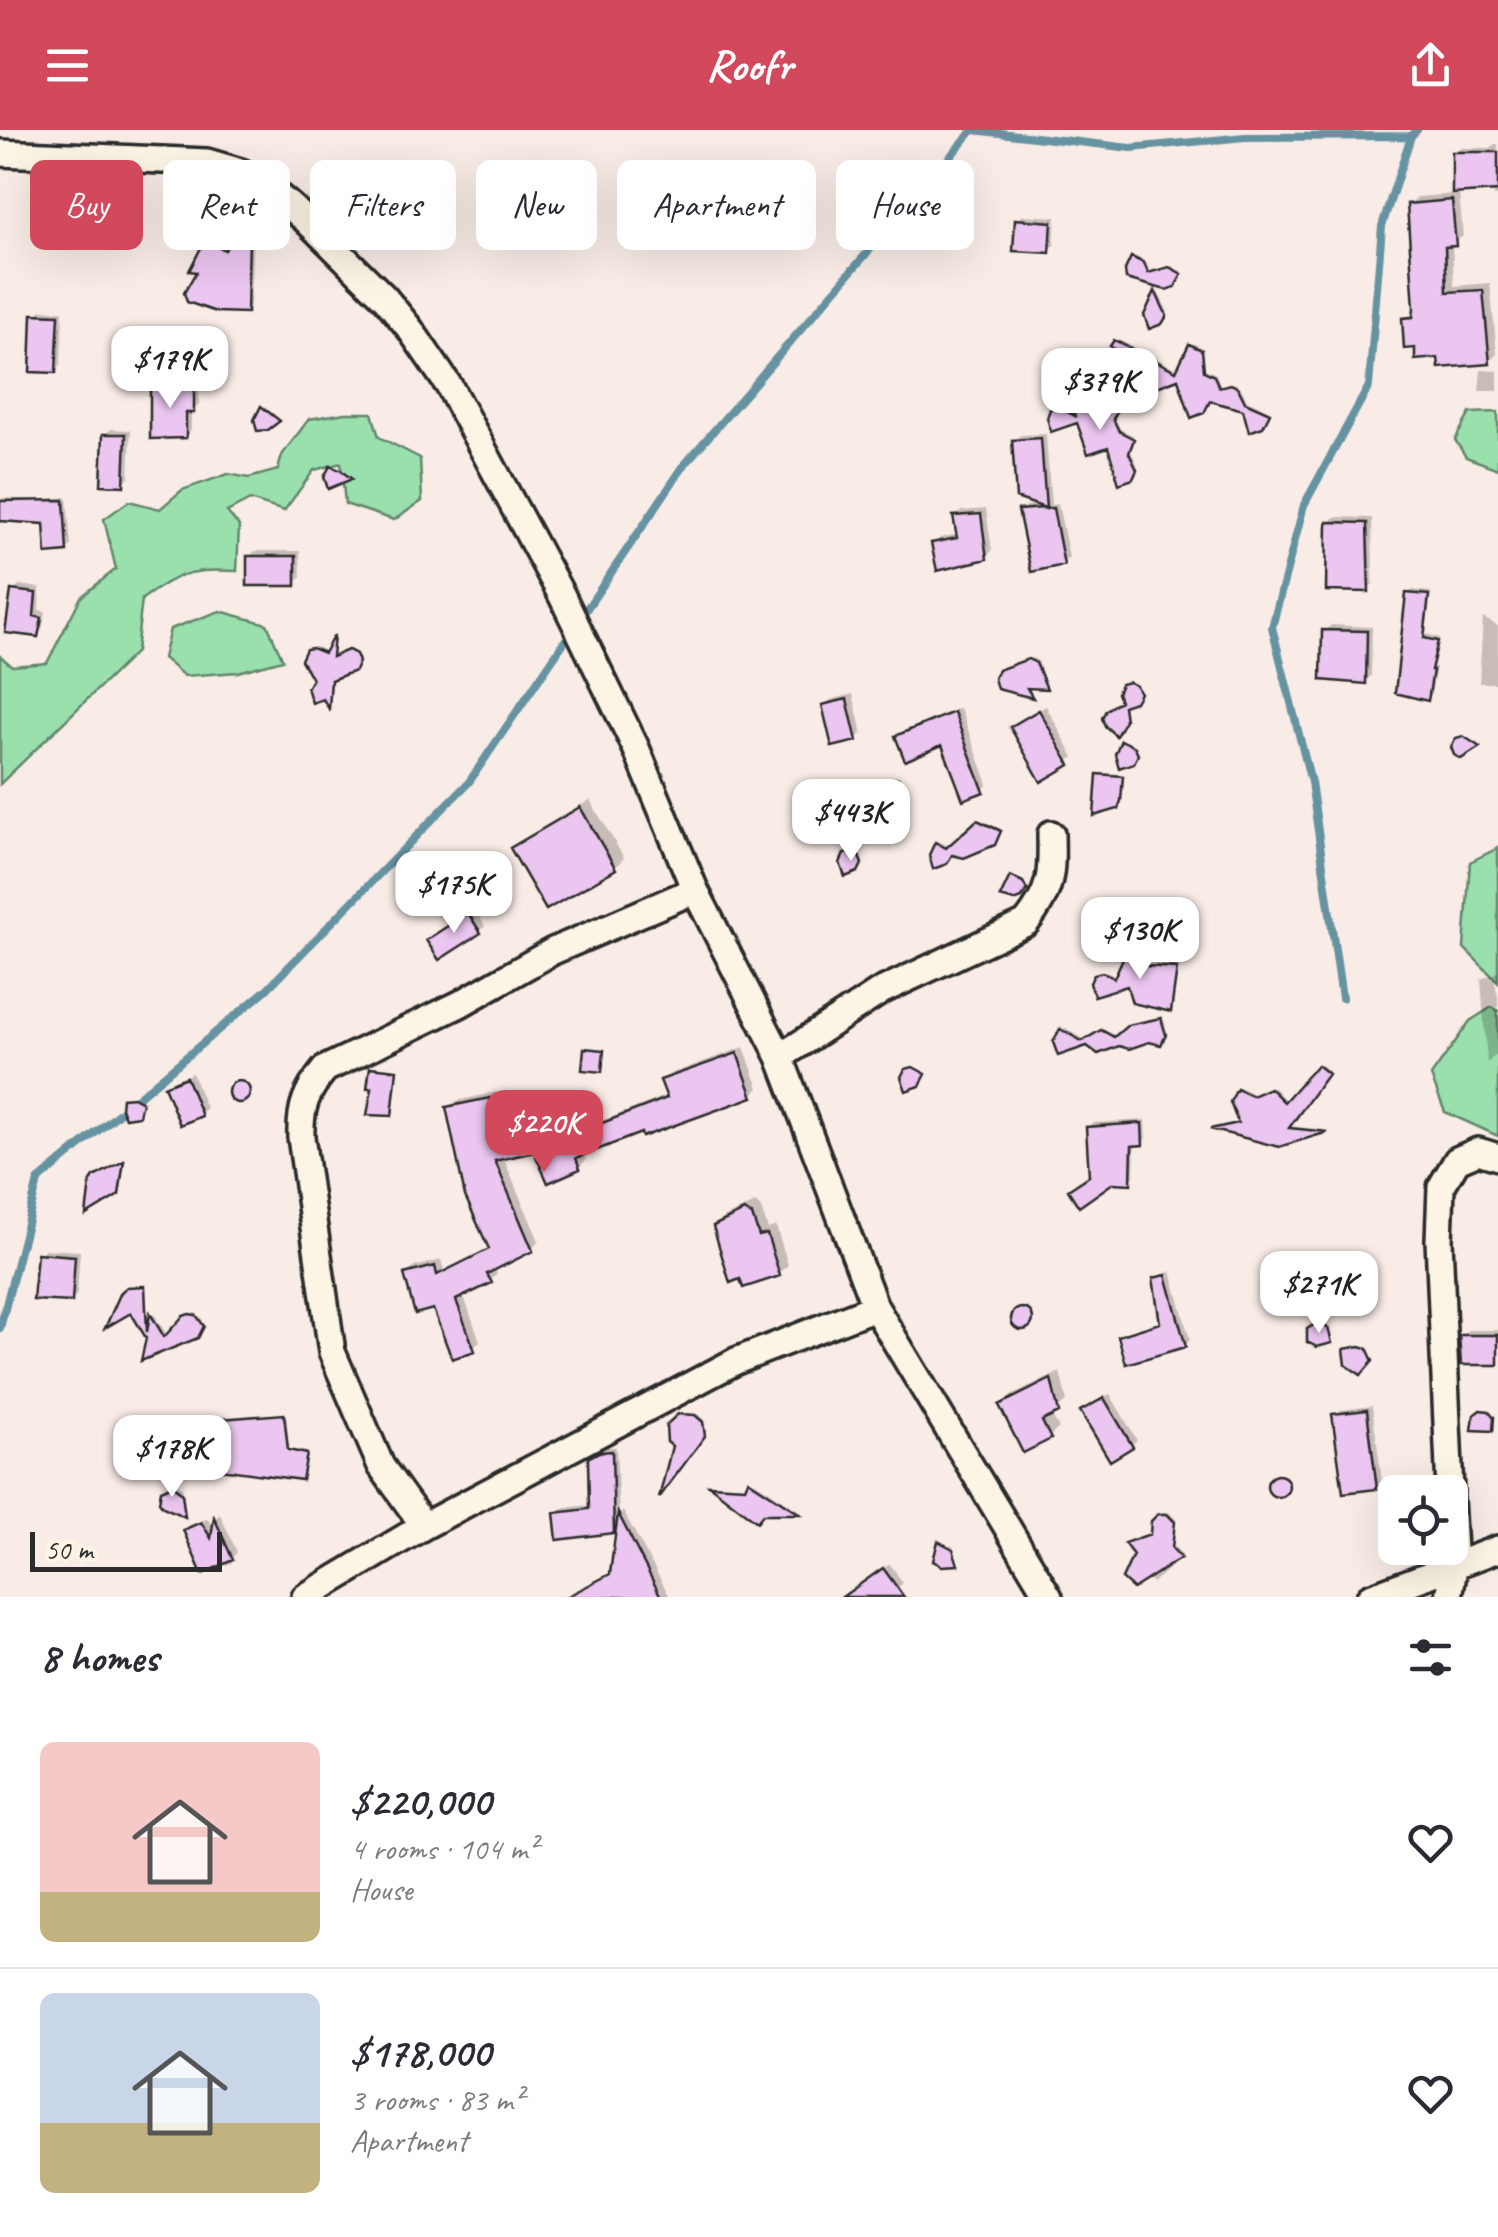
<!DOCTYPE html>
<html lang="en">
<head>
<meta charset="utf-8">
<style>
	:root { --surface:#fff; --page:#f2f2f3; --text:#2b2b33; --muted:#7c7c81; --line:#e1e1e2; --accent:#d1495b }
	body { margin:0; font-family:Caveat,sans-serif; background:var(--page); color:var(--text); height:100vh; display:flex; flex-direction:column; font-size:38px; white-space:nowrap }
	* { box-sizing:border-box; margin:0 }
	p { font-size:32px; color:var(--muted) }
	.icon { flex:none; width:55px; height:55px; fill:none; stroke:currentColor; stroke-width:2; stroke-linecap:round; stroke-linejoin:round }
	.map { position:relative; height:1467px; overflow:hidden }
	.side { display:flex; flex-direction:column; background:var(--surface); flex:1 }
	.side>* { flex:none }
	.banner { position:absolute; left:30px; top:30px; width:1440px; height:90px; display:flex; gap:20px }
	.tools { position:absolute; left:1378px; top:1345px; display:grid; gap:20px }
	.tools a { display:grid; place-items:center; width:90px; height:90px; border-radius:15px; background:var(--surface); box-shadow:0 10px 40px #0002; font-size:50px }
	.scale { position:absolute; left:30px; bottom:25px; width:192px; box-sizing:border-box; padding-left:10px; border:5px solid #2b2b2b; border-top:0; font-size:28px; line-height:35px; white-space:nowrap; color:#2b2b2b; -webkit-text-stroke:8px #fcf5e5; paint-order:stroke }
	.price { position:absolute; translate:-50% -85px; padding:0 22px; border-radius:20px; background:#fff; color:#222; font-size:32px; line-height:65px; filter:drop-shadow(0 2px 5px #0008) }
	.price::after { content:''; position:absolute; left:50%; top:60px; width:30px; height:22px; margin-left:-15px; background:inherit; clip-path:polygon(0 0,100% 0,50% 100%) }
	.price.on { background:var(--accent); color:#fff }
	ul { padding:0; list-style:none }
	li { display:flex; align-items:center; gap:30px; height:250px; padding:0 40px }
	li+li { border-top:2px solid var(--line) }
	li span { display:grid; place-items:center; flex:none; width:280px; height:200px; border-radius:15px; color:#555 }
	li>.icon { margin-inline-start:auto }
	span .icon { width:120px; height:120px; fill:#fffc; stroke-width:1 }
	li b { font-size:42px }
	h2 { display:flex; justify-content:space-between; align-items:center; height:120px; padding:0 40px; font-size:42px }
	.chip { padding:0 35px; border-radius:15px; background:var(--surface); box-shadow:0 10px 40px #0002; font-size:35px; line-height:90px }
	.chip.on { background:var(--accent); color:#fff }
	header { display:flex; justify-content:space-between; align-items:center; height:130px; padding:0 40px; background:var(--accent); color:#fff; font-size:45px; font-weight:700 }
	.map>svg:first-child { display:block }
	.green { fill:#9ae0ad; stroke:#62866c; stroke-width:2.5 }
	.shadow { fill:#0003 }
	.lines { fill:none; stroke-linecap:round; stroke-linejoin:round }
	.stream { stroke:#6693a1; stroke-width:8 }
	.building { fill:#ebc6f0; stroke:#2b2b2b; stroke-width:2.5 }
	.street-casing { stroke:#2b2b2b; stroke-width:32 }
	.street { stroke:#fcf5e5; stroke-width:25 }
</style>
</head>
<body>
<header><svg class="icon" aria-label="menu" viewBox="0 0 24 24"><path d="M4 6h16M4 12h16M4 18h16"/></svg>Roofr<svg class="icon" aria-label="share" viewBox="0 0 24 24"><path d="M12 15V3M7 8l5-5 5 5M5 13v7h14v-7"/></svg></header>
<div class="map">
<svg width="1498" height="1467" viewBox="0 0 1498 1467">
	<rect width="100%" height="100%" fill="#f9ece7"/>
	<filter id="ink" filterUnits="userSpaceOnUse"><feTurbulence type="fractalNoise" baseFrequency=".01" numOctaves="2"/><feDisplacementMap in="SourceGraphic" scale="20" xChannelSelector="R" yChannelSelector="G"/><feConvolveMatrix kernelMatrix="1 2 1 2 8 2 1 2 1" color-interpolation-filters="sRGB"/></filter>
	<g filter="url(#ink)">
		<path class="green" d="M1498 282V339L1466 327 1455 310 1470 283Z
			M345 283H372L379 307 420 328 422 371 394 390 345 374 341 333 314 340 284 381 250 370 227 382 239 396 237 441C189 439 181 442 142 469L136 522 0 654V526L12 536 47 533 81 467 116 439 104 389 129 371 160 379 182 360 228 344 249 348 278 340 282 325 309 289Z
			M220 481 267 494 283 530 238 542 184 546 163 528 170 499Z
			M1498 718V852L1464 818 1470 732Z
			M1492 877 1498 881V1006L1445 982 1431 946 1470 891Z"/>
		<path class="shadow" d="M1495 14H1498V66H1494V59L1459 61 1463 106 1452 114 1454 156 1490 153 1497 224 1489 232 1440 226 1417 215 1404 189 1416 181 1409 75 1417 67 1455 64V23L1460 18H1491Z
			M1023 85 1056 87 1054 115 1049 121 1018 90Z
			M241 99 253 105 250 176 246 181 200 139 212 107 230 116Z
			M1135 126 1146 132 1150 142 1172 136 1182 142 1177 152 1128 148Z
			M1158 162 1168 182 1164 189 1147 185Z
			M41 180 63 181 61 234 55 240 35 186Z
			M1118 210 1179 240 1193 213 1203 218 1205 239 1216 244 1221 256 1234 253 1240 256 1247 270 1270 281 1265 292 1245 278 1113 216Z
			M1481 240 1498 241V261H1479Z
			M158 251H199V275L191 281V300L185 306 153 257Z
			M1123 266 1114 285 1120 299 1134 306 1130 320 1138 336 1134 344 1110 314 1079 290 1055 278 1062 276 1077 284V276Z
			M111 299 131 300 129 347 123 353 105 305Z
			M1046 304 1051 375 1058 374 1069 427 1063 432 1021 381 1027 376 1042 374 1015 311 1020 305Z
			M67 367 71 416 66 420 46 391 0 389 2 368 34 370Z
			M986 379 992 421 986 427 934 414 940 408 959 404 956 387 961 381Z
			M1335 387 1372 388 1373 454 1368 459 1330 393Z
			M255 421H300L301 447 295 453 249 427Z
			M20 455 40 458 39 480 46 482 42 499 37 505 14 461Z
			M1412 460 1431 462 1426 504 1440 508 1433 537H1436L1431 565 1427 568 1408 464Z
			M1483 488 1498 496V553H1479Z
			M1331 495 1372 497 1371 546 1365 551 1325 501Z
			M334 509 333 527 351 519 360 529 356 536 332 547 329 575 314 549 308 521 316 517 328 522Z
			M1032 528 1038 531 1046 556 1028 555 1032 565 999 557 1003 538Z
			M853 564 862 603 856 609 824 576 830 570Z
			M1046 576 1074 627 1042 648 1013 597Z
			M960 578 988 654 983 660 944 612 898 607 903 601Z
			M900 647 904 656 901 663 880 666 866 655 868 652 880 659 891 649Z
			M590 670 624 728 615 737 513 719 522 710Z
			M981 690 1001 699 996 710 952 722 938 714 940 712 950 717Z
			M475 779 485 796 480 801 429 810Z
			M1132 817 1144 822 1149 835 1178 837 1170 880 1129 853 1096 845 1105 841 1118 847Z
			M1498 842V851L1494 848 1498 867V923L1487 933 1481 849Z
			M1163 887 1167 901 1162 910 1088 913 1059 923 1064 898 1086 910 1105 900 1118 907 1133 894Z
			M744 917 759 958 752 965 643 1000 583 1023 586 1030 579 1037 536 1020 503 1027 539 1111 532 1119 494 1137 497 1144 490 1151 463 1164 480 1211 473 1218 407 1144 414 1137 441 1130 444 1140 491 1117 448 978 456 971 496 962 502 990 560 970 574 1002 668 965 663 951 670 944Z
			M1321 935 1328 941 1288 996 1325 1000 1279 1014 1215 998 1240 992 1241 958 1255 965 1273 957 1287 972Z
			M374 936 398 939 391 983 372 938Z
			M192 943 206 978 201 984 167 956Z
			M232 961a9 9 0 1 1 18 0a9 9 0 1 1-18 0Z
			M1145 990 1146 1009 1135 1013 1134 1047 1130 1051H1113L1091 1046 1088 998 1092 993Z
			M755 1073 760 1076 768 1099 776 1096 788 1135 779 1144 716 1096 725 1087Z
			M45 1119 80 1121 77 1164 71 1170 39 1124Z
			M1171 1141 1190 1210 1185 1215 1121 1207 1126 1202 1162 1191 1155 1149Z
			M146 1155 148 1199 154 1184 168 1207 193 1183 202 1188 203 1198 196 1206 144 1227 148 1207 123 1163 132 1156Z
			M1014 1187a10 10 0 1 1 20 0a10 10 0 1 1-20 0Z
			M1468 1200H1498V1233L1462 1206Z
			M1060 1242 1067 1271 1051 1284 1059 1298 1049 1307 1002 1275 1011 1266Z
			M1110 1264 1137 1310 1131 1315 1089 1276Z
			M1372 1276 1382 1351 1376 1357 1335 1285 1341 1280Z
			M286 1283 289 1319 308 1322 302 1347 223 1290Z
			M682 1283 698 1284 704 1290 706 1302 663 1359 675 1315 669 1296Z
			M140 1293 146 1297 142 1310 135 1315 125 1312 127 1298Z
			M607 1317H616L619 1386 623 1381 670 1467H580L578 1463 613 1442 619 1395 613 1401 557 1384 562 1378 592 1375 591 1329Z
			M1270 1354a10 10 0 1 1 20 0a10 10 0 1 1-20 0Z
			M752 1350 800 1381 762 1382 757 1389 712 1354 748 1356Z
			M170 1355 181 1356 183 1360 184 1384 166 1358Z
			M1163 1382 1170 1383 1176 1390 1173 1415 1183 1426 1152 1453 1136 1425 1152 1403 1153 1392Z
			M220 1384 237 1422 232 1428 186 1401 207 1388 215 1400 216 1388Z
			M890 1434 903 1453 887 1467H870L868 1450Z"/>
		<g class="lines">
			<path class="stream" d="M1342 868 1311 652 1272 497 1304 375 1369 256 1382 96 1411 6 1417 0
				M0 1198 38 1051 266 860 469 652 685 334 973 0 1131 18 1245 7 1411 6"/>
		</g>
		<path class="building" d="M1452 22H1498V61L1452 64Z
			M1452 70 1456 116 1445 117 1447 162 1483 160 1490 234 1439 238 1438 228 1415 230V218L1404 219 1402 188 1413 187 1414 178 1407 74Z
			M1015 89 1052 92 1050 123 1013 121Z
			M235 102 249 110 247 183 216 182 187 172 184 163 196 142 189 141 205 110 225 120Z
			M1131 127 1144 133 1148 143 1169 137 1182 144 1175 157 1166 160 1126 149 1125 140Z
			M1155 161 1167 186 1162 194 1149 199 1144 185Z
			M32 184 59 185 56 243 30 242Z
			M1114 210 1176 241 1189 214 1202 220 1204 241 1214 246 1219 257 1231 254 1238 258 1245 272 1270 283 1263 297 1249 302 1243 280 1210 271 1204 283 1191 288 1178 249 1157 257 1110 216Z
			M150 256H194V283H186V308L150 309Z
			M1125 266 1113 289 1119 301 1134 309 1129 323 1137 340 1133 349 1119 354 1108 317 1088 324 1077 293 1051 302 1047 288 1050 279 1058 277 1075 286 1072 277Z
			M261 276 280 291 268 300 257 301 254 290Z
			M103 304H126L124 356 101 355Z
			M1041 308 1046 379 1053 378 1064 435 1031 442 1018 380 1045 378 1016 368 1012 310Z
			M330 336 340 340 352 349 328 359 324 347Z
			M64 370 67 422 46 424 44 394 0 391V371Z
			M981 384 987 429 937 441 931 413 957 408 953 386Z
			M1327 392 1367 393 1369 462 1326 461Z
			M247 426H296V456H247Z
			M11 460 36 463 34 486 42 488 38 507 5 503Z
			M1406 463 1429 465 1424 508 1438 511 1431 540H1433L1428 571 1395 563Z
			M1322 500 1367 501 1366 554 1321 550Z
			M334 505 332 527 348 520 356 524 359 532 355 541 331 550 329 579 323 569 312 573 307 558 312 549 301 530 306 519 312 518 324 523Z
			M1028 529 1036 533 1047 559 1027 558 1033 568 997 559 994 548 998 540Z
			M1129 552 1136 556 1140 563 1135 572 1123 576 1125 590 1116 606 1105 596 1102 588 1106 580 1120 571 1117 563 1121 554Z
			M847 569 857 611 832 617 822 575Z
			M1039 580 1070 635 1041 652 1010 597Z
			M954 582 984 662 963 670 942 615 905 631 895 606Z
			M1463 606 1480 617 1461 629 1454 625 1451 617 1456 608Z
			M1121 610 1135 617 1138 625 1134 633 1119 638 1115 624Z
			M1097 644 1123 646 1121 671 1118 679 1094 686Z
			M898 648 903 660 899 668 891 671 879 668 876 676 865 679 855 671 864 653 876 659 886 650Z
			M822 669 841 679 834 692 820 696 815 683Z
			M580 677 616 739 546 780 510 718Z
			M977 690 1001 701 995 715 964 728 952 725 947 734 933 739 929 725 935 712 946 718Z
			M852 723 859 726 862 734 858 742 845 747 840 733 844 724Z
			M1010 746 1023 752 1027 760 1022 768 1014 771 1000 767Z
			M468 783 481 803 439 830 426 810Z
			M1128 817 1142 824 1147 836 1177 838 1171 882 1132 873 1127 856 1094 866 1090 853 1094 844 1102 842 1114 848Z
			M1161 888 1166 905 1161 915 1149 912 1129 919 1119 916 1098 924 1087 916 1058 926 1053 912 1060 899 1082 911 1101 900 1114 907 1128 895Z
			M584 918 604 920 602 942 582 940Z
			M737 923 753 967 642 1007 641 1003 576 1028 580 1039 548 1053 534 1022 495 1031 533 1121 487 1144 492 1153 456 1170 475 1221 452 1229 433 1179 415 1184 404 1144 435 1136 437 1145 489 1119 465 1066 446 977 490 968 496 995 552 975 566 1007 667 968 660 950Z
			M1317 935 1328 944 1289 998 1328 1002 1279 1017 1210 999 1238 993 1230 972 1237 959 1252 966 1270 958 1284 972Z
			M370 937 397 940 392 986 367 985 372 958H367Z
			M913 937 926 944 920 956 906 961 901 947 905 939Z
			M186 947 202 986 180 995 164 956Z
			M228 962a11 11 0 1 1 22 0a11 11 0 1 1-22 0Z
			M133 967 142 972 139 986 125 988 121 978 122 968Z
			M1142 993 1143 1015 1132 1016 1131 1054 1113 1053 1079 1077 1068 1060 1089 1046 1086 997Z
			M124 1031 119 1065 86 1085 90 1053 94 1047Z
			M744 1081 752 1085 759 1106 767 1104 780 1146 743 1158 740 1149 730 1153 713 1096Z
			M37 1123 75 1126 72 1172 33 1170Z
			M1166 1145 1186 1217 1126 1234 1118 1206 1160 1193 1153 1148Z
			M145 1156 147 1202 150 1183 164 1207 183 1186 189 1184 196 1185 204 1196 198 1208 141 1231 146 1208 131 1183 105 1198 121 1162 127 1157Z
			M1011 1189a11 11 0 1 1 22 0a11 11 0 1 1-22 0Z
			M1317 1193 1328 1198 1332 1213 1317 1217 1307 1212V1199Z
			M1459 1205H1498V1235H1461Z
			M1360 1216 1367 1218 1373 1231 1361 1245 1346 1235 1344 1219Z
			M1051 1249 1059 1283 1042 1291 1051 1309 1023 1323 999 1275Z
			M1104 1268 1133 1317 1110 1331 1080 1281Z
			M1367 1280 1377 1359 1343 1363 1332 1284Z
			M1480 1280 1489 1281 1494 1287 1493 1301 1472 1300 1474 1285Z
			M284 1284 288 1320 307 1324 302 1350 219 1339 221 1320 217 1319 221 1289Z
			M678 1284 695 1285 703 1292 705 1306 659 1368 672 1316 667 1312 666 1295Z
			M121 1306a12 12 0 1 1 24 0a12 12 0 1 1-24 0Z
			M612 1321 614 1403 557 1410 554 1383 589 1379 588 1328 599 1322Z
			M1267 1356a11 11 0 1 1 22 0a11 11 0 1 1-22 0Z
			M748 1350 800 1384H763L757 1392 709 1355 745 1357Z
			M172 1355 182 1363 185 1387 163 1377 159 1372 161 1360Z
			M618 1383 661 1467H566L610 1444Z
			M1158 1384H1167L1175 1392 1172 1418 1181 1428 1133 1459 1122 1449 1133 1425 1124 1413 1150 1404 1151 1391Z
			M214 1387 233 1430 202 1444 183 1400 201 1392 211 1408Z
			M938 1411 953 1419 958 1435 942 1436 933 1431Z
			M883 1438 904 1467H842Z"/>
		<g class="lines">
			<defs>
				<path id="street" d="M0 23 207 32 241 42 271 60 306 90 385 168 410 199 449 256 562 466 636 618 695 760 780 927 875 1177 1049 1467
					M780 927 881 861 1026 793C1052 760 1052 744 1051 704
					M1450 1362 1439 1110 1441 1057 1457 1030 1478 1021 1498 1027
					M424 1396 381 1336 332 1222 301 1007C300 977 306 962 325 939L460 874 553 821 695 760
					M305 1467 424 1396 736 1231 875 1177
					M1370 1467 1498 1419
					M1449 1467 1454 1438 1450 1368"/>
			</defs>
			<use href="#street" class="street-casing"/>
			<use href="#street" class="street"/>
		</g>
	</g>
</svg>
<div class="tools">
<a><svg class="icon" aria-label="locate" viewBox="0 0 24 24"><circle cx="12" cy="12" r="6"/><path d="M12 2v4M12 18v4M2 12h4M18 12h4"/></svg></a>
</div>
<div class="scale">50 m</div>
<b class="price" style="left:170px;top:281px">$179K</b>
<b class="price" style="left:1100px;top:303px">$379K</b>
<b class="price" style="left:851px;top:734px">$443K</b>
<b class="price" style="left:454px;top:806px">$175K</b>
<b class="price" style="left:1140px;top:852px">$130K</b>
<b class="price on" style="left:544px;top:1045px">$220K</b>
<b class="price" style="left:1319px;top:1206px">$271K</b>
<b class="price" style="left:172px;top:1370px">$178K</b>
<div class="banner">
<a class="chip on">Buy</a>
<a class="chip">Rent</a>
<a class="chip">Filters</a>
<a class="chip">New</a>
<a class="chip">Apartment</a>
<a class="chip">House</a>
</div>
</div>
<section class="side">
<h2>8 homes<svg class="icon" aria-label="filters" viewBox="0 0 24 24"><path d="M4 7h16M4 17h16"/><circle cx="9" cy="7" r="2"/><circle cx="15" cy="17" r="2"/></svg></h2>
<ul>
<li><span style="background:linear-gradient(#f6c9c9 75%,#c2b280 0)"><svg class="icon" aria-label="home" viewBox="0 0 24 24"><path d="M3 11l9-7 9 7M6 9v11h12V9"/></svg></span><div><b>$220,000</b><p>4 rooms · 104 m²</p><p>House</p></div><svg class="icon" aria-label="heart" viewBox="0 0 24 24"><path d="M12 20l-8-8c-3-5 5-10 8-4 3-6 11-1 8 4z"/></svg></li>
<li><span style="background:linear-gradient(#c9d6e8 65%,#c2b280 0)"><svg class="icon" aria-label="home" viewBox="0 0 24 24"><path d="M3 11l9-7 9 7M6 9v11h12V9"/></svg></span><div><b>$178,000</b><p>3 rooms · 83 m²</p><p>Apartment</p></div><svg class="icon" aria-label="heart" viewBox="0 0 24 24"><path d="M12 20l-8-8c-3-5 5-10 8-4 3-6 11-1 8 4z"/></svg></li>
</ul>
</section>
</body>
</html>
